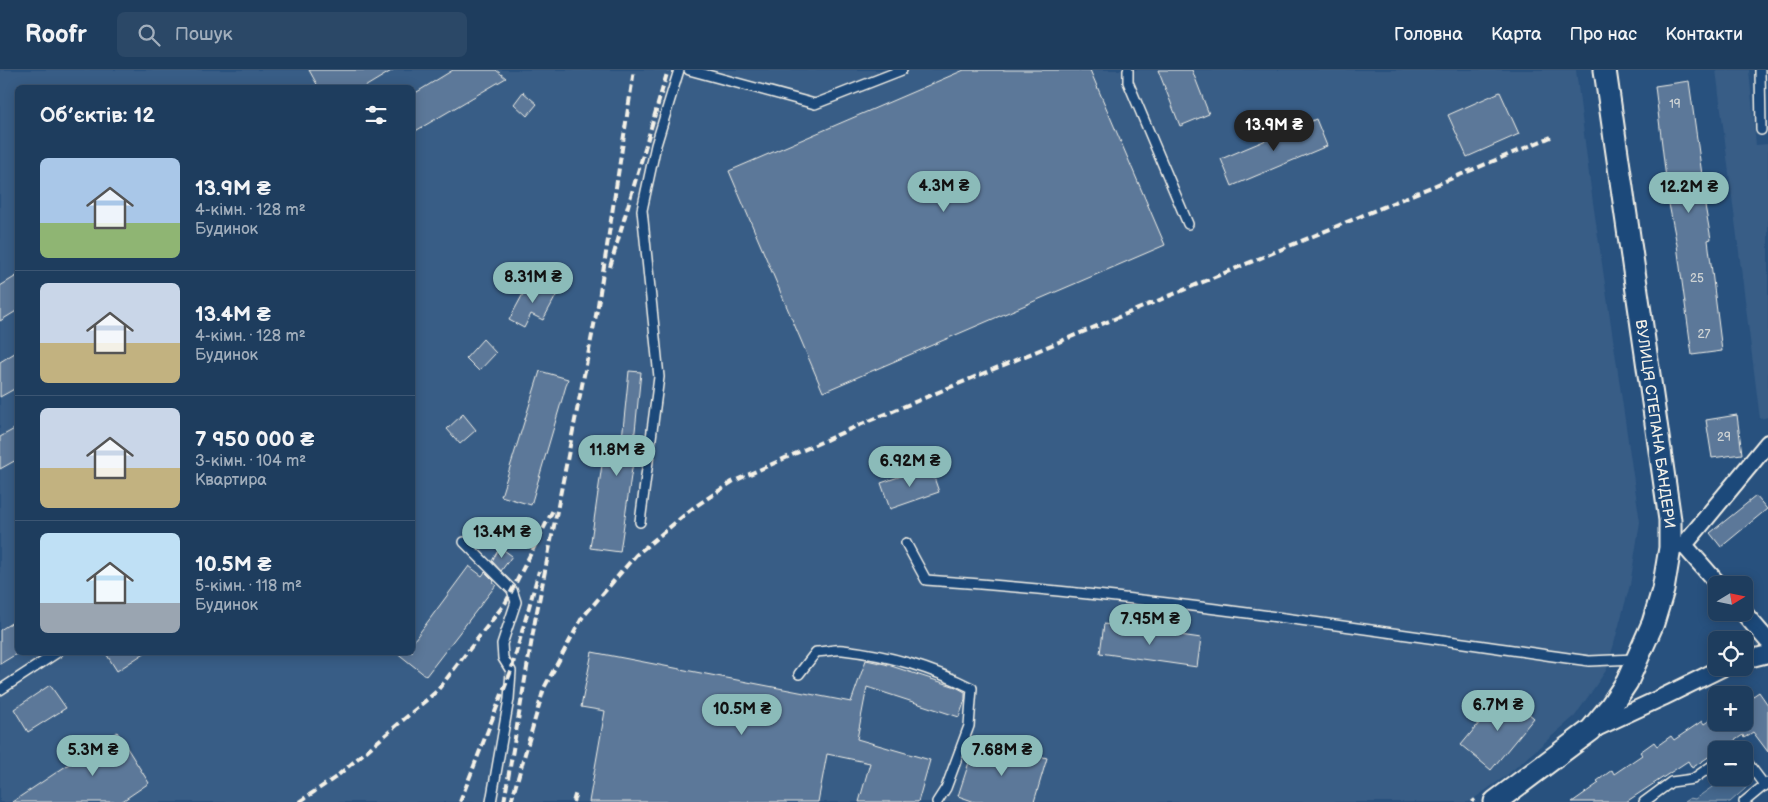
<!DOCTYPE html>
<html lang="uk">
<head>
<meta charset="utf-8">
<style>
	:root { --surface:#1e3d5e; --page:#2b4867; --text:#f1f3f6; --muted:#a1aebc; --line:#3c5673; --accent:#8bbbb9 }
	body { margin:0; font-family:"Balsamiq Sans",sans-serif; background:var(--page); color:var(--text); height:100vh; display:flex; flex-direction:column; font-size:19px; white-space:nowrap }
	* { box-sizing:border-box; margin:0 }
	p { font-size:16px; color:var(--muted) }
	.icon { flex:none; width:28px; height:28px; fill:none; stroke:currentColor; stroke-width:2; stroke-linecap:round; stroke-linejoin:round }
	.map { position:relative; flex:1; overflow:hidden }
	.details { position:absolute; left:15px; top:15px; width:400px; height:570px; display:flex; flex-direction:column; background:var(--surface); border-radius:8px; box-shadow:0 2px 12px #0003,0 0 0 1px var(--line) }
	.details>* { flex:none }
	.needle { width:32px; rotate:80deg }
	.tools { position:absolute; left:1708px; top:506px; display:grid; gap:10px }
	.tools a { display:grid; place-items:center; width:45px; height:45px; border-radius:8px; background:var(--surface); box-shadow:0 2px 12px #0003,0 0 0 1px var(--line); font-size:25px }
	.price { position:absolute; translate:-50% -42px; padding:0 11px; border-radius:18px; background:var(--accent); color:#111; font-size:16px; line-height:32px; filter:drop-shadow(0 1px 2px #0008) }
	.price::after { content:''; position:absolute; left:50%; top:30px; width:15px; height:11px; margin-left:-8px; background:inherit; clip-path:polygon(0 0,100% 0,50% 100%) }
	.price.on { background:#222; color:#fff }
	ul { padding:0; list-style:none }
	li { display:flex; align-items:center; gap:15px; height:125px; padding:0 25px }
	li+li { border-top:1px solid var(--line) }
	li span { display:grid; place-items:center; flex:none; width:140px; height:100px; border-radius:8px; color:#555 }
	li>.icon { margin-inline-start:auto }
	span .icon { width:60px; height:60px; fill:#fffc; stroke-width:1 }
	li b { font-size:21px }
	h2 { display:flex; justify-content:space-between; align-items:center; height:60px; padding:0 25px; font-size:21px }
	header { display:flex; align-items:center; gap:30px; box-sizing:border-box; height:70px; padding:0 25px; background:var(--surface); border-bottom:1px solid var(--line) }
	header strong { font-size:24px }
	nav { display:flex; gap:28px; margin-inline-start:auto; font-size:18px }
	.search { width:350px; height:45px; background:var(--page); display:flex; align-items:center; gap:12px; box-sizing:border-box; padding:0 18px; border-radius:8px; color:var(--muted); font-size:19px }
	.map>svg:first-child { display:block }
	.built { fill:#375d86; fill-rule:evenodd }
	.green { fill:#45688e; stroke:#9cacbb }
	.building { fill:#5b7899; stroke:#f4f1e8 }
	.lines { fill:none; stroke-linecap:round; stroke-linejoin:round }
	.service-casing { stroke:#f4f1e8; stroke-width:12 }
	.minor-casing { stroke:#f4f1e8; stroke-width:20 }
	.tertiary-casing { stroke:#f4f1e8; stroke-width:25 }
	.path { stroke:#f4f1e8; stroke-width:3; stroke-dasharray:4 4; stroke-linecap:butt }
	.service { stroke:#1f4a7a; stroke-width:9 }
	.minor { stroke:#1f4a7a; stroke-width:16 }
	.tertiary { stroke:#1f4a7a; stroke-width:21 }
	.rail { stroke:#f4f1e8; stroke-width:4; stroke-dasharray:8 4; stroke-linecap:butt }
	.labels { text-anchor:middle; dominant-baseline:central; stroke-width:5; stroke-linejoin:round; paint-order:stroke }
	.number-label { font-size:12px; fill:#ced3d4 }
	.street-label { font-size:15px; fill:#f4f1e8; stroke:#1f4a7a }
</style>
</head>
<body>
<header>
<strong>Roofr</strong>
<div class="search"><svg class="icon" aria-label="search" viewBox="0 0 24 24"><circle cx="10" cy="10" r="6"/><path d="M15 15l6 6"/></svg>Пошук</div>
<nav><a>Головна</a><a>Карта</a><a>Про нас</a><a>Контакти</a></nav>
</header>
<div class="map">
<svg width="1768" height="732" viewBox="0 0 1768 732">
	<rect width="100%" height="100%" fill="#28517e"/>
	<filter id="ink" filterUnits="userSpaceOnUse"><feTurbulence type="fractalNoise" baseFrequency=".02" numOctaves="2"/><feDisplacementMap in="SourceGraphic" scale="10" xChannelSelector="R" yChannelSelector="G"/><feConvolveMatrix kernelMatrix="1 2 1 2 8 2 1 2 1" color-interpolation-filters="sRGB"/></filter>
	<g filter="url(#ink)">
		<path class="built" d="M0 0H1576L1590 112 1640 452 1630 515 1607 599 1575 646 1506 706 1469 732H0ZM18 18H412V582H18Z
			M1716 0H1749L1756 75 1768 74V347L1760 349Z"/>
		<path class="green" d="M1744 703 1747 705 1749 712 1745 719 1730 732H1684L1690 728 1695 729 1725 708H1744Z"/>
		<path class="building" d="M309 0H393L363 18H319Z
			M453 0H496L506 8 412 63V25Z
			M964 0H1090L1165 175 823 322 729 101Z
			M1158 0H1192L1209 44 1180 56Z
			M1689 11 1703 112 1701 113 1711 169 1708 170 1722 281 1692 285 1677 175 1669 134 1655 16Z
			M523 22 537 34 527 46 514 34Z
			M1500 22 1519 64 1467 87 1448 45Z
			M1316 49 1327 76 1232 116 1221 89Z
			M18 205V240L0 251V216Z
			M531 209 557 224 543 250 531 244 524 258 509 250Z
			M483 269 496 283 479 301 466 288Z
			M18 281V317L0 327V292Z
			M540 301 568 309 531 435 501 426Z
			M629 301 641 302 634 371H636L620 482 590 478 606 367 622 369Z
			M463 344 476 360 460 374 447 359Z
			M1737 345 1742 384 1712 388 1706 350Z
			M18 357V389L0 399V367Z
			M930 396 939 422 890 439 881 413Z
			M1756 426 1767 439 1721 477 1710 463Z
			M500 477 512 486 501 501 492 491Z
			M469 496 482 506 485 502 494 511 493 513 496 515 426 606 396 582H412V573Z
			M18 549V583L0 594V560Z
			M1104 554 1201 568 1197 597 1100 583Z
			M105 582H146L117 601Z
			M592 582 851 632 866 590 885 594 956 617 965 622V630L959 647 867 617 857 669 930 690 918 732H859L870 693 827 684 818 732H589L605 641 581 637Z
			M50 615 66 638 28 662 14 639Z
			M1759 622 1768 635V682L1753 662 1744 668 1743 665 1720 680H1716V682L1692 698 1688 691 1626 732H1572L1599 713 1597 711 1612 700 1614 704 1642 685 1640 682 1654 672 1657 676 1671 666 1674 670 1702 651 1704 654 1716 646V652H1744V632Z
			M1504 623 1534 648 1491 700 1461 675Z
			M117 662 149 713 121 732H12Z
			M975 674 1016 687 1018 680 1047 688 1034 732H975L958 726Z"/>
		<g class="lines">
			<defs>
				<path id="service" d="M689 0 815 34 902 0
					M1128 0V12L1188 154
					M1760 0 1761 60
					M640 452 659 307 642 140 656 75 679 0
					M464 472 512 520 516 532 502 574 503 588 511 601 509 629 491 732
					M906 473 926 510C1149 525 1369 560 1589 591L1635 589
					M799 604 816 582C825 582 834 579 843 580 887 585 932 598 972 618L969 656 946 718 937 732
					M0 620 58 582
					M1736 680H1738
					M1744 688 1765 716
					M1644 732 1671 712 1693 709 1716 693
					M1744 732 1767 713"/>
				<path id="minor" d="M1684 475 1719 515
					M1670 478 1684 475 1768 373
					M1743 542 1768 571
					M1744 590 1768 584
					M1594 659 1663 627 1722 598"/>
				<path id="tertiary" d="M1495 732 1591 660 1611 636 1627 612 1653 553 1663 520 1670 478V450L1605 0"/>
			</defs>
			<use href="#service" class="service-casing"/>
			<use href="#minor" class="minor-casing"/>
			<use href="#tertiary" class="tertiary-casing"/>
			<path class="path" d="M1472 732 1478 727"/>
			<use href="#service" class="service"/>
			<use href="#minor" class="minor"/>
			<use href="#tertiary" class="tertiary"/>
			<path class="rail" d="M610 197 668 0
				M299 732 336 707 437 621 506 532 554 438
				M460 732 511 601 539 501
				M504 732 535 551 598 235 634 0
				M511 732 544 618 582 548 636 485 693 438 732 412 857 356 1551 67
				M573 732 576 722"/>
		</g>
	</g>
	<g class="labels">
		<g class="number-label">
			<text x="1675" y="34">19</text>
			<text x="1697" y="208">25</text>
			<text x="1704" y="264">27</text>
			<text x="1724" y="367">29</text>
		</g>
		<g class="street-label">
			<text transform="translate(1655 354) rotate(82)">ВУЛИЦЯ СТЕПАНА БАНДЕРИ</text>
		</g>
	</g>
</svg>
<div class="tools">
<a><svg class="needle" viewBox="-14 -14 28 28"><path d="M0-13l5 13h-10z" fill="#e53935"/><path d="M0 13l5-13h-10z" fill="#a1aebc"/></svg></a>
<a><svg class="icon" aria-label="locate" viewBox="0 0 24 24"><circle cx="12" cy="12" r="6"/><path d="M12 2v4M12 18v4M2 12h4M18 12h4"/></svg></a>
<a>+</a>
<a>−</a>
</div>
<b class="price on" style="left:1274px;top:82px">13.9M ₴</b>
<b class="price" style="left:944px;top:143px">4.3M ₴</b>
<b class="price" style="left:1689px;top:144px">12.2M ₴</b>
<b class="price" style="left:533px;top:234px">8.31M ₴</b>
<b class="price" style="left:617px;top:407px">11.8M ₴</b>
<b class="price" style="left:910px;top:418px">6.92M ₴</b>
<b class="price" style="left:502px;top:489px">13.4M ₴</b>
<b class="price" style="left:1150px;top:576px">7.95M ₴</b>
<b class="price" style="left:1498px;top:662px">6.7M ₴</b>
<b class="price" style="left:742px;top:666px">10.5M ₴</b>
<b class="price" style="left:93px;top:707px">5.3M ₴</b>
<b class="price" style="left:1002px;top:707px">7.68M ₴</b>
<section class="details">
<h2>Об’єктів: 12<svg class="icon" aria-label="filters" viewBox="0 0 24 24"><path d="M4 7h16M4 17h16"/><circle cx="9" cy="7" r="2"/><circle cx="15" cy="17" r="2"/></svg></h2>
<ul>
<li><span style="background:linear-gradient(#a9c7e8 65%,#8fb573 0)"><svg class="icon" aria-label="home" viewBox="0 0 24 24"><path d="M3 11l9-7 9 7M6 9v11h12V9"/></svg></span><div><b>13.9M ₴</b><p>4-кімн. · 128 m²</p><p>Будинок</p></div></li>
<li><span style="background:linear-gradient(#c9d6e8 60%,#c2b280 0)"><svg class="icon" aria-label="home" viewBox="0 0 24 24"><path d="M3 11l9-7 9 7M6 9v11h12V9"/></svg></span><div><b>13.4M ₴</b><p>4-кімн. · 128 m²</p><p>Будинок</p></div></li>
<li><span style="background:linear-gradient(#c9d6e8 60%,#c2b280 0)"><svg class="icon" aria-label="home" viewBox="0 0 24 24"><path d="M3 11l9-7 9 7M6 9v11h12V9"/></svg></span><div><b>7 950 000 ₴</b><p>3-кімн. · 104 m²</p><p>Квартира</p></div></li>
<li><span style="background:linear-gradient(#bfe0f5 70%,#9aa5b1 0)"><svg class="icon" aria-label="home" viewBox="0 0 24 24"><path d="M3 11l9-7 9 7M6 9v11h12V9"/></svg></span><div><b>10.5M ₴</b><p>5-кімн. · 118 m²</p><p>Будинок</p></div></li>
</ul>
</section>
</div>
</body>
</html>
